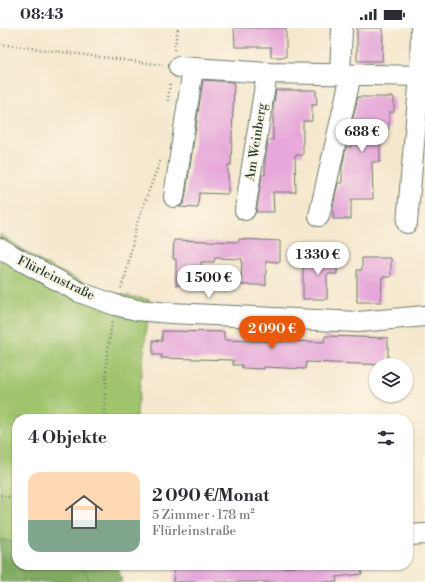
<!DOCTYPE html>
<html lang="de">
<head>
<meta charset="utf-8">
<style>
	:root { --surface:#fff; --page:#f7f7f7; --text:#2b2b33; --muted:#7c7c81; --accent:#ea580c }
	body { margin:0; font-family:"Libre Bodoni",serif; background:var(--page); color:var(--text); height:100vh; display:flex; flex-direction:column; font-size:15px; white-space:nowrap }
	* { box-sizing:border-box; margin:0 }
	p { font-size:13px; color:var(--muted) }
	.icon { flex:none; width:22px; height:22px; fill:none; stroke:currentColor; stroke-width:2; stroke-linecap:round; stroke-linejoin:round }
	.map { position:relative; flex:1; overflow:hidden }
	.side { position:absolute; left:12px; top:386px; width:401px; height:156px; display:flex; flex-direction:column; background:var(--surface); border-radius:16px; box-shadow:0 1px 3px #0004 }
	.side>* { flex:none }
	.buttons { position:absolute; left:369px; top:330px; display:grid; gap:8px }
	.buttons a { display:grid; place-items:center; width:44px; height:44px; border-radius:50%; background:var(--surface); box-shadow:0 1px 3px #0004; font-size:20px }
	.price { position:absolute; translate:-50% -34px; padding:0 9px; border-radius:14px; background:#fff; color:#222; font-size:13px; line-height:26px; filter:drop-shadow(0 1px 2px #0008) }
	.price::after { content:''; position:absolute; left:50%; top:24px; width:12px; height:9px; margin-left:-6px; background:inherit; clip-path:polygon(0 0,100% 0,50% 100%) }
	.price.on { background:var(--accent); color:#fff }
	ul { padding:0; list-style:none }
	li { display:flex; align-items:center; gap:12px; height:100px; padding:0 16px }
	li span { display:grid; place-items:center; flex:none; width:112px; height:80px; border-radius:12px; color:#555 }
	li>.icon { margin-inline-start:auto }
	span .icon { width:48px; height:48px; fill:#fffc; stroke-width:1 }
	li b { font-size:17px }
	h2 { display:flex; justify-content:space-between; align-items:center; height:48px; padding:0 16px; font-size:17px }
	.status { display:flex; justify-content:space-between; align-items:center; height:28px; padding:0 20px; background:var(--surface); direction:ltr }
	.status svg { height:11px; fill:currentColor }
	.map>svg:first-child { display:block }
	.green { fill:#a0c46e; stroke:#608051 }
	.forest { fill:#80aa61; stroke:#50744a }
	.building { fill:#e6a8da }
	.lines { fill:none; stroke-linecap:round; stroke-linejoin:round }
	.minor-casing { stroke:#6a796a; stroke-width:22 }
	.path { stroke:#6a796a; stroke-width:2.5; stroke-dasharray:1 3; stroke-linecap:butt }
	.minor { stroke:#fff; stroke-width:20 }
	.labels { text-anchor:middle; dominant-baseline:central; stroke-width:4; stroke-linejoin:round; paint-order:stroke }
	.street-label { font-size:13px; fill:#1f3d34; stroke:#fcf5e5 }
</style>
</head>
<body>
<div class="status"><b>08:43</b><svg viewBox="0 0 49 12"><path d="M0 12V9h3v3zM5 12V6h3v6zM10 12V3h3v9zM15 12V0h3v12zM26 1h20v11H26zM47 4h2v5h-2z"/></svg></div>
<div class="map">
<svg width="425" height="554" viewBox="0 0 425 554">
	<rect width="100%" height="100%" fill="#fcf5e5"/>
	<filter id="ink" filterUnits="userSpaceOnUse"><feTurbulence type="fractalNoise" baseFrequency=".025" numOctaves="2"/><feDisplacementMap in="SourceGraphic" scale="8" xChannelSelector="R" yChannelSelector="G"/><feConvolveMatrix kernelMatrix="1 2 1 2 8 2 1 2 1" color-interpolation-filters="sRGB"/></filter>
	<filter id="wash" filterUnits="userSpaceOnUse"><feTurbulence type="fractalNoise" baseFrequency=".012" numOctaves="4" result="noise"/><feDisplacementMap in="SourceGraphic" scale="16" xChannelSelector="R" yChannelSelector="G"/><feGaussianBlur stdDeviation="0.9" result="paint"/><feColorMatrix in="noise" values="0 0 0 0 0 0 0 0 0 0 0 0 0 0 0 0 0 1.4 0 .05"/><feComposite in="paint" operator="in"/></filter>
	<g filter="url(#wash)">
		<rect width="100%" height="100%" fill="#f5e8ce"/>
		<path class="green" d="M0 206 43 235 85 255 115 265 150 272 136 391H17V515L0 511Z"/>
		<path class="forest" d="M0 511 17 515V537H113L118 538 122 554H0Z"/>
		<g id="blocks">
			<path class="building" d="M234 0H286V29H271V19H235Z
				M357 0H382V3L383 4 382 33H357Z
				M203 52 234 54 231 137H228V166L199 165 198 180 179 179 183 176 185 171Z
				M276 62H316L317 77H312V93H303V127H295L296 164H273L274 184H256L262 147H265V133L268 112H273V79Z
				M358 69H394V84H389V101H380V134H372L373 171H351V191H333V178L338 155H342V140L346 119H351L350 102Z
				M239 211 280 213V234L266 233V257H241L242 231 215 230 214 234H201L200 258 176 257V231H173L174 212 239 214Z
				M308 227H337V246H327V271H303V239H308Z
				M362 230H391V249H382L381 274H357V242H362Z
				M162 303 224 304V312L283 314V313L324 314 325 308 388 310V337L306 334 305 341 264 339V341L242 340V337H233V332L161 330 162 327H153V312L162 313Z
				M175 537H204L239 541V539L282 538V540L311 537H361L362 546 336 549 337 554H173Z"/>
		</g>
	</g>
	<g filter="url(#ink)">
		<use href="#blocks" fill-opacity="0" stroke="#6a796a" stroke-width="1"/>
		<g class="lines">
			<defs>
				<path id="minor" d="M179 39 267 45 425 48
					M340 47 342 0
					M174 169 193 40
					M245 182 267 45
					M319 188 351 47
					M407 195 420 48 421 0
					M0 220 13 228 79 264 115 277 137 282 170 285 358 294 425 288
					M408 507 425 506"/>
			</defs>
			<use href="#minor" class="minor-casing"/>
			<path class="path" d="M0 16 163 37
				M174 22 178 0
				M168 73 170 54
				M121 260 126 246 136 198 160 133
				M104 391 107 327 112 294
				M0 467 17 471
				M81 537 89 554"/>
			<use href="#minor" class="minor"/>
		</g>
	</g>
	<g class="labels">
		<g class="street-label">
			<text transform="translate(256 114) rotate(-81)">Am Weinberg</text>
			<text transform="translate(56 250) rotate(26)">Flürleinstraße</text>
		</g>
	</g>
</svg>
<div class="buttons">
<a><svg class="icon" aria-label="layers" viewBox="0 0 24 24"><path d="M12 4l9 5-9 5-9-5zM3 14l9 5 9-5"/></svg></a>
</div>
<b class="price" style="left:362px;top:125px">688 €</b>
<b class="price" style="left:318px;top:248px">1 330 €</b>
<b class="price" style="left:209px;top:271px">1 500 €</b>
<b class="price on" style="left:272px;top:322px">2 090 €</b>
<section class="side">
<h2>4 Objekte<svg class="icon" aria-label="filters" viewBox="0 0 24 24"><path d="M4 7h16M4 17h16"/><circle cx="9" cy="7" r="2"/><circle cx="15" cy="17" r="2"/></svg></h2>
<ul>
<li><span style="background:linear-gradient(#ffd9b3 60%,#7fa58c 0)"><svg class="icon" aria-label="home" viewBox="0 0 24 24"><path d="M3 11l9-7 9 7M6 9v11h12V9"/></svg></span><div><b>2 090 €/Monat</b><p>5 Zimmer · 178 m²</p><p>Flürleinstraße</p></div></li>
</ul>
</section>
</div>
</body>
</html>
